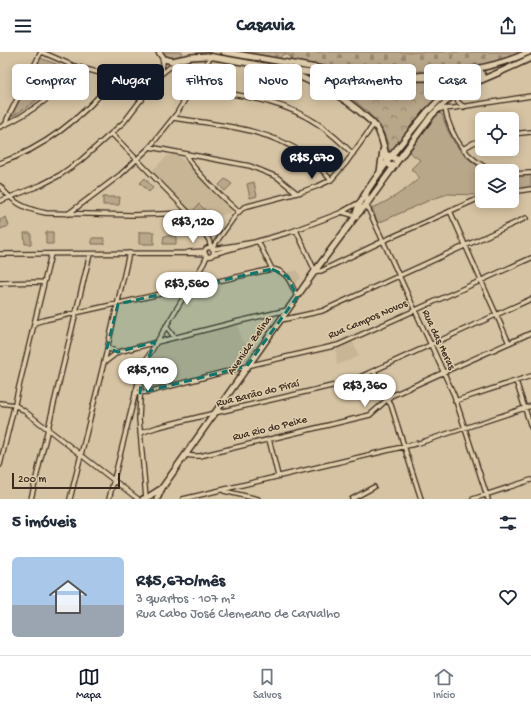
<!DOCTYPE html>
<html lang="pt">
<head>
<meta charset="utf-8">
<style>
	:root { --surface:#fff; --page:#f6f6f7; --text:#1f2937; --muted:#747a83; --line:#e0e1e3; --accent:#111827 }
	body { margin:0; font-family:"Gochi Hand",sans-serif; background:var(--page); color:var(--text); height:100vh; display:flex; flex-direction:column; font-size:15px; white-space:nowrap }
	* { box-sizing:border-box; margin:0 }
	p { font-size:13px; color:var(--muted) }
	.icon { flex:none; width:22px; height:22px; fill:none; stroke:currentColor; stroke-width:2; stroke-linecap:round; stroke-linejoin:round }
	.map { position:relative; height:447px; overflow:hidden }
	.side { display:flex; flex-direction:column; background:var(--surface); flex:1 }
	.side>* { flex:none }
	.banner { position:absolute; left:12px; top:12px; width:507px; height:36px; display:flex; gap:8px }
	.tools { position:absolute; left:475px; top:60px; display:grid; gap:8px }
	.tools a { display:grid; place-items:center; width:44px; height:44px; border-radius:6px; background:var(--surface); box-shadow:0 2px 10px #0003; font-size:20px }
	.scale { position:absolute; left:12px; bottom:10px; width:108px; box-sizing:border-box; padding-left:4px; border:2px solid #3b2a1e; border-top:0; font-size:11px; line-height:14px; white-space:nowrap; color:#3b2a1e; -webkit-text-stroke:3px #dfcdab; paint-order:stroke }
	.price { position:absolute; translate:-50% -34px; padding:0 9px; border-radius:14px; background:#fff; color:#222; font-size:13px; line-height:26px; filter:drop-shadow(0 1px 2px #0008) }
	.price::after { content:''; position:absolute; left:50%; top:24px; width:12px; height:9px; margin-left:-6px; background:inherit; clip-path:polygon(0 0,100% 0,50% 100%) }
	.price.selected { background:var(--accent); color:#fff }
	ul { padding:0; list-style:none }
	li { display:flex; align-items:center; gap:12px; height:100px; padding:0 12px }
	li+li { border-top:1px solid var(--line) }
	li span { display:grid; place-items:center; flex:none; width:112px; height:80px; border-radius:6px; color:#555 }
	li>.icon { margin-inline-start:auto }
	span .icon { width:48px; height:48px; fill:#fffc; stroke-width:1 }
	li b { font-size:17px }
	h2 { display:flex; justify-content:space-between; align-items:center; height:48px; padding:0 12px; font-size:17px }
	.pill { padding:0 14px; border-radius:6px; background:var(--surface); box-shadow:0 2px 10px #0003; font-size:14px; line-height:36px }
	.pill.selected { background:var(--accent); color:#fff }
	header { display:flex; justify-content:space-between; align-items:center; height:52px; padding:0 12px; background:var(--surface); font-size:18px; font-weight:700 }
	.dock { display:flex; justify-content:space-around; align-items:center; height:56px; border-top:1px solid var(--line); background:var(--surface); font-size:11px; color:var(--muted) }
	.dock a { display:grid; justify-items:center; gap:2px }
	.dock .selected { color:var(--accent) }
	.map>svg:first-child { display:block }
	.built { fill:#c7b596 }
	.cemetery { fill:url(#cemetery-stones); stroke:#7a6854 }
	.park { fill:url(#park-crowns); stroke:#7a6854 }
	.pitch { fill:#b9a78a; stroke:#7a6854 }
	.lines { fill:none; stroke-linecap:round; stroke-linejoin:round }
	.street-casing { stroke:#3b2a1e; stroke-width:6 }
	.secondary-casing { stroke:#3b2a1e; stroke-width:8 }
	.street { stroke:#dfcdab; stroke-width:3.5 }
	.secondary { stroke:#dfcdab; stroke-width:5 }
	.marked { fill:#0f766e; fill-opacity:0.2; stroke:#0f766e; stroke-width:3; stroke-dasharray:8 5; stroke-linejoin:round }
	.labels { text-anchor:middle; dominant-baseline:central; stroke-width:3; stroke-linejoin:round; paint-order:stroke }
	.street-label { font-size:11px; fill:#3b2a1e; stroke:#dfcdab }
</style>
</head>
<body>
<header><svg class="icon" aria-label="menu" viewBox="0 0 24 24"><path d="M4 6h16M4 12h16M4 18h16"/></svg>Casavia<svg class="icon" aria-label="share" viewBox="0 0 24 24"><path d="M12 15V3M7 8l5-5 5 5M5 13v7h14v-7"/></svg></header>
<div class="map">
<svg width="531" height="447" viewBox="0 0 531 447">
	<defs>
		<pattern id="cemetery-stones" width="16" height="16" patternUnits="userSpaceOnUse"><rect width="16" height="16" fill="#b9a78a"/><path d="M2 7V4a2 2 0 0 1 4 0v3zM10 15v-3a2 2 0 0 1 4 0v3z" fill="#988870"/></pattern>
		<pattern id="park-crowns" width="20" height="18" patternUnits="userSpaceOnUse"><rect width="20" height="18" fill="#b9a78a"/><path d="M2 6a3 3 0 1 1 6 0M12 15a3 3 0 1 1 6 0" fill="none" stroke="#988870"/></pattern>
	</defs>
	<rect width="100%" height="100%" fill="#d5c3a3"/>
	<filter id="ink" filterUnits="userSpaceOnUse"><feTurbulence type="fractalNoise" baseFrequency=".025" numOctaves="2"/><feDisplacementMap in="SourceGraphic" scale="8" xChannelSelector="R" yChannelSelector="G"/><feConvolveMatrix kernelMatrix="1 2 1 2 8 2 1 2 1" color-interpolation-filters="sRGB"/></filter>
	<g filter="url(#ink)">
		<path class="built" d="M171 102 179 104 231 157 232 160 201 170 152 119 167 104Z
			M297 218 301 226 295 232 287 221Z
			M238 273 241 288 254 297 243 312 149 336 145 335V328L149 308 155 297 163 292Z
			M352 289 359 304 337 313 336 296Z"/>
		<path class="cemetery" d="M239 0H522C488 15 452 19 415 22L413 20H382L381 22 361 20 293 9 290 7 289 3 283 2 281 5 278 7Z"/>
		<path class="park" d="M163 0H183C177 8 169 8 163 0Z
			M40 6 72 18C53 37 34 52 11 65Z
			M332 24C371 30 405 31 445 29L448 30 449 34 424 58 391 100 389 98C384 66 355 49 330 33L328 29Z"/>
		<path class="pitch" d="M438 61 442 62C450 89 462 107 488 119H482V138L478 139 476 143 448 142 432 147 378 171 372 156C390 149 405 138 420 126L411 117 420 108 409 100Z
			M531 123V136L512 137V125Z
			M145 126 153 136 149 140 140 131Z
			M225 127 232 132 225 139 219 133Z
			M254 130 257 144 250 146 247 132Z
			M103 145H120L119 153H103Z
			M199 152 209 162 202 169 193 159Z
			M6 165 9 174 0 177V168Z
			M46 180H53V192H46Z
			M139 180H154V192H139Z
			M24 181H31V192H25Z
			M164 184H176V192H163Z
			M92 186H104V192H92Z"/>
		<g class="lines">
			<defs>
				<path id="street" d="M42 0 74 14 108 23 120 29 142 48
					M161 22 163 11 162 5
					M193 35C236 43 281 47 318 72 331 81 342 91 353 102
					M455 42 458 50 464 55
					M438 57 454 56 531 44
					M445 57C451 86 466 107 493 119
					M174 66C217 73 267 76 304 102 314 110 323 119 331 128
					M6 72 7 67 41 0
					M0 75C31 61 57 42 80 16
					M112 82 196 168 209 188 211 196
					M512 82 531 80
					M150 95 250 114 277 125 297 141
					M463 97 473 91 482 88
					M186 102C188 113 228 151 239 160
					M0 111C46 95 84 64 115 26
					M512 122 531 121
					M0 134C13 151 25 157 46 161L132 163 189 161
					M512 140 531 137
					M367 141 366 152 454 343 488 447
					M0 149 41 133 60 123 80 109 124 70 160 23 179 8
					M450 159 509 291
					M342 160 356 164
					M68 162 120 123 150 95 177 61 211 4
					M296 178 315 219H321L383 189 482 145
					M258 189 272 217
					M204.5 200a4.5 4.5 0 1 1 9 0a4.5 4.5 0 1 1-9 0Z
					M212 196 235 164 244 155 301 140 318 134 331 128 346 111 374 72
					M213 197 255 190 290 180 340 161 360 150
					M186 201 189 200 205 199
					M0 202 186 201 206 202
					M213 202 252 191
					M0 231 44 230
					M281 268 322 259 526 166
					M34 271 44 268 272 217C288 219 291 232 297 245
					M166 274 174 285
					M107 296 118 300
					M105 310 118 300 236 270 287 258
					M374 319 384 343 391 353 421 447
					M141 327 139 367 146 446
					M516 329 531 375
					M135 341 148 340 247 314 338 293 531 206
					M455 349 531 324
					M0 351 15 353 23 358 138 447
					M140 381 158 375 223 359 349 330 531 247
					M269 387 278 424
					M185 403 193 404H200L370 363 391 344 531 281
					M0 413 51 202
					M224 439 258 447
					M31 447 90 202
					M70 447 106 302 129 201
					M109 447 138 331 146 308 204 211 207 204
					M183 447 419 391 531 354
					M352 447 374 435
					M473 447 531 428"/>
				<path id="secondary" d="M159 0 164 7 172 9 191 5 208 4 282 17 318 22H338
					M224 0 351 22 412 26H451L471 30 479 29 500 20 531 6
					M282 17C312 30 342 42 366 65 370 68 374 72 377 76 383 86 385 101 388 112L391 114 395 113 396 111V107L391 104 387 110C380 121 355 152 356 164
					M321 19 330 39
					M416 24C455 21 493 17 529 0
					M389 103 391 104 427 60 442 45 478 17
					M396 111 432 63 451 45 480 27 482 22 479 17
					M380 120 383 98
					M143 447 148 445 159 438
					M157 447 162 436 315 219 356 164 366 153 395 113"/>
			</defs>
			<use href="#street" class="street-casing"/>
			<use href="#secondary" class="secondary-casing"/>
			<use href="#street" class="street"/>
			<use href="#secondary" class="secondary"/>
		</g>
	</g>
	<path class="marked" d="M272 217 288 225 297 245 247 314 140 341 142 321 155 290 118 300 107 296 118 252Z"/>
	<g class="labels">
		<g class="street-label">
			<text transform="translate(368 268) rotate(-23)">Rua Campos Novos</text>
			<text transform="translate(438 288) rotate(65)">Rua das Heras</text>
			<text transform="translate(250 294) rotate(-55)">Avenida Zelina</text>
			<text transform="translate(258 342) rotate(-14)">Rua Barão do Piraí</text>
			<text transform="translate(270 377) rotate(-14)">Rua Rio do Peixe</text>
		</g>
	</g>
</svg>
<div class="tools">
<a><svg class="icon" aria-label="locate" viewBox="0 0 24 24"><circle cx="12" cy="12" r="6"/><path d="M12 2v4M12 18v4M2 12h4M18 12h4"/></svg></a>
<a><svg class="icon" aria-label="layers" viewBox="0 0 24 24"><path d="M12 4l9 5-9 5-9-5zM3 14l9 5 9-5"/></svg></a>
</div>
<div class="scale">200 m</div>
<b class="price selected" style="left:312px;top:128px">R$5,670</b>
<b class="price" style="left:193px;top:192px">R$3,120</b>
<b class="price" style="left:187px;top:254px">R$3,560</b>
<b class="price" style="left:148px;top:340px">R$5,110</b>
<b class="price" style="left:365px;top:356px">R$3,360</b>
<div class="banner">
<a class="pill">Comprar</a>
<a class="pill selected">Alugar</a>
<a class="pill">Filtros</a>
<a class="pill">Novo</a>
<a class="pill">Apartamento</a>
<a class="pill">Casa</a>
</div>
</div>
<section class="side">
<h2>5 imóveis<svg class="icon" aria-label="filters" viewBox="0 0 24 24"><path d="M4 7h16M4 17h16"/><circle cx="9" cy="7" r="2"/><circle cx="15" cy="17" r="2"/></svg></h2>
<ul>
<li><span style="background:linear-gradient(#a9c7e8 60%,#9aa5b1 0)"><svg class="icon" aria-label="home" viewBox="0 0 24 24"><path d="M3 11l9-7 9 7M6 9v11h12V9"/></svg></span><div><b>R$5,670/mês</b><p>3 quartos · 107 m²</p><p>Rua Cabo José Clemeano de Carvalho</p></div><svg class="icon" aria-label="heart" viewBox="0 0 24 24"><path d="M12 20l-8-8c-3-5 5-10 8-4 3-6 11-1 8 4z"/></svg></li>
</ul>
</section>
<nav class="dock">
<a class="selected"><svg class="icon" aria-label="map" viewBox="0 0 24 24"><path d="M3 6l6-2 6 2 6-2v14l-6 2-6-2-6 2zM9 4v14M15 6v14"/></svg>Mapa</a>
<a><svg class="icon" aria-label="saved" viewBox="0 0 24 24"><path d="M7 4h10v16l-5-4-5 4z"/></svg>Salvos</a>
<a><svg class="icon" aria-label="home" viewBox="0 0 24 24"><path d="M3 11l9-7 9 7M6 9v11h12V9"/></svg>Início</a>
</nav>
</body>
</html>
